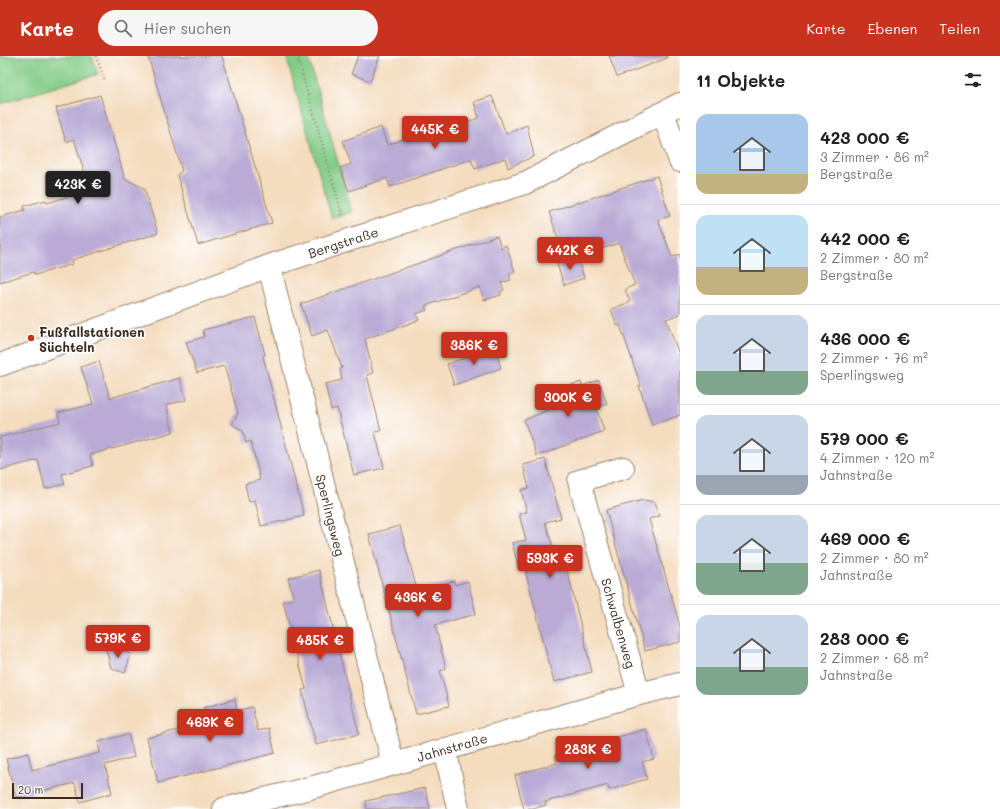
<!DOCTYPE html>
<html lang="de">
<head>
<meta charset="utf-8">
<style>
	:root { --surface:#fff; --page:#f6f6f6; --text:#202124; --muted:#757577; --line:#e0e0e0; --accent:#c8321e }
	body { margin:0; font-family:Mali,sans-serif; background:var(--page); color:var(--text); height:100vh; display:flex; flex-direction:column; font-size:15px; white-space:nowrap }
	* { box-sizing:border-box; margin:0 }
	p { font-size:13px; color:var(--muted) }
	.icon { flex:none; width:22px; height:22px; fill:none; stroke:currentColor; stroke-width:2; stroke-linecap:round; stroke-linejoin:round }
	.map { position:relative; flex:1; overflow:hidden }
	.sheet { display:flex; flex-direction:column; background:var(--surface); width:320px }
	.sheet>* { flex:none }
	.scale { position:absolute; left:12px; bottom:10px; width:71px; box-sizing:border-box; padding-left:4px; border:2px solid #3b2a1e; border-top:0; font-size:11px; line-height:14px; white-space:nowrap; color:#3b2a1e; -webkit-text-stroke:3px #fff; paint-order:stroke }
	.price { position:absolute; translate:-50% -34px; padding:0 9px; border-radius:4px; background:var(--accent); color:#fff; font-size:13px; line-height:26px; filter:drop-shadow(0 1px 2px #0008) }
	.price::after { content:''; position:absolute; left:50%; top:24px; width:12px; height:9px; margin-left:-6px; background:inherit; clip-path:polygon(0 0,100% 0,50% 100%) }
	.price.active { background:#222; color:#fff }
	ul { padding:0; list-style:none }
	li { display:flex; align-items:center; gap:12px; height:100px; padding:0 16px }
	li+li { border-top:1px solid var(--line) }
	li span { display:grid; place-items:center; flex:none; width:112px; height:80px; border-radius:12px; color:#555 }
	li>.icon { margin-inline-start:auto }
	span .icon { width:48px; height:48px; fill:#fffc; stroke-width:1 }
	li b { font-size:17px }
	h2 { display:flex; justify-content:space-between; align-items:center; height:48px; padding:0 16px; font-size:17px }
	header { display:flex; align-items:center; gap:24px; box-sizing:border-box; height:56px; padding:0 20px; background:var(--accent); color:#fff }
	header strong { font-size:19px }
	nav { display:flex; gap:22px; margin-inline-start:auto; font-size:14px }
	.search { width:280px; height:36px; background:var(--page); display:flex; align-items:center; gap:10px; box-sizing:border-box; padding:0 14px; border-radius:22px; color:var(--muted); font-size:15px }
	main { display:flex; flex:1; min-height:0 }
	.map>svg:first-child { display:block }
	.green { fill:#83cc88; stroke:#5f7b53 }
	.building { fill:#b9abd6 }
	.lines { fill:none; stroke-linecap:round; stroke-linejoin:round }
	.minor-casing { stroke:#98836e; stroke-width:24 }
	.path { stroke:#98836e; stroke-width:2.5; stroke-dasharray:1 3; stroke-linecap:butt }
	.minor { stroke:#fff; stroke-width:22 }
	.poi-dot { fill:#c8321e; stroke:#fff; stroke-width:1.5 }
	.labels { text-anchor:middle; dominant-baseline:central; stroke-width:3; stroke-linejoin:round; paint-order:stroke }
	.street-label { font-size:13px; fill:#3b2a1e; stroke:#fff }
	.poi-label { font-size:13px; font-weight:bold; fill:#3b2a1e; stroke:#fff; text-anchor:start }
</style>
</head>
<body>
<header>
<strong>Karte</strong>
<div class="search"><svg class="icon" aria-label="search" viewBox="0 0 24 24"><circle cx="10" cy="10" r="6"/><path d="M15 15l6 6"/></svg>Hier suchen</div>
<nav><a>Karte</a><a>Ebenen</a><a>Teilen</a></nav>
</header>
<main>
<div class="map">
<svg width="680" height="753" viewBox="0 0 680 753">
	<rect width="100%" height="100%" fill="#fff"/>
	<filter id="ink" filterUnits="userSpaceOnUse"><feTurbulence type="fractalNoise" baseFrequency=".025" numOctaves="2"/><feDisplacementMap in="SourceGraphic" scale="8" xChannelSelector="R" yChannelSelector="G"/><feConvolveMatrix kernelMatrix="1 2 1 2 8 2 1 2 1" color-interpolation-filters="sRGB"/></filter>
	<filter id="wash" filterUnits="userSpaceOnUse"><feTurbulence type="fractalNoise" baseFrequency=".012" numOctaves="4" result="noise"/><feDisplacementMap in="SourceGraphic" scale="16" xChannelSelector="R" yChannelSelector="G"/><feGaussianBlur stdDeviation="0.9" result="paint"/><feColorMatrix in="noise" values="0 0 0 0 0 0 0 0 0 0 0 0 0 0 0 0 0 1.4 0 .05"/><feComposite in="paint" operator="in"/></filter>
	<g filter="url(#wash)">
		<rect width="100%" height="100%" fill="#f4dcbe"/>
		<path class="green" d="M0 0H92L98 18 0 48Z
			M286 0H308L352 156 332 163Z"/>
		<g id="blocks">
			<path class="building" d="M148 0H222L272 167 198 189 177 119 182 115Z
				M358 0H380L370 25 351 18Z
				M609 0H667V2L617 21Z
				M100 39 125 123 144 132 158 177 72 204 73 208 35 219 34 216 0 226V161L25 154 24 150 46 144 47 147 90 134 74 83 66 86 56 52Z
				M492 40 506 78 527 69 534 100 508 112 505 102 475 113 471 103 390 131 387 122 349 135 340 112 351 108 343 85 381 71 387 89 442 70 444 74 479 62 474 46Z
				M657 120 670 160 658 164 672 201 680 198V258L666 263 680 301V359L652 369 639 330H641L620 269 617 270 611 253 630 246 625 233 635 229 619 187 566 205 549 156Z
				M497 180 501 192 506 189 515 216 509 219 511 224 501 227 504 234 500 236 501 239 484 244 480 231 425 250 427 254 416 258 419 264 365 283 373 317 367 319 381 375 375 376 384 412 354 419 337 352 331 354 325 328 342 324 340 313 342 312 328 274 312 280 301 248Z
				M577 201 584 222 564 229 557 208Z
				M255 261 265 299 263 300 304 460 261 470 255 444 249 446 245 428 260 424 251 385 246 387 243 375 232 368 238 357 224 310 197 317 186 286 204 281 203 274Z
				M495 292 501 312 454 329 447 308Z
				M99 305 110 342 180 322 186 344 166 349 173 376 90 399 93 410 62 418 65 428 45 433 38 404 0 414V381L60 366 58 357 93 348 81 311Z
				M599 324 607 348 596 351 604 375 537 400 524 364 561 349 556 334 581 326 582 330Z
				M545 403 561 462 545 466 557 503 564 501 592 616 554 626 525 513 519 514 512 487 526 484 519 458 527 456 521 434 529 432 523 409Z
				M643 444 655 446 660 460 649 463 680 570V586L645 595 606 454Z
				M400 470 417 534 454 525 455 529 468 525 476 558 435 569 446 613 440 615 449 650 416 658 369 478Z
				M319 514 359 678 316 689 302 634 306 633 283 545 294 543 288 522Z
				M105 590 131 598 125 617 111 612Z
				M235 643 237 655 252 651 258 675 269 672 275 697 158 727 147 682 182 673 181 669 206 663 203 652Z
				M646 673 654 703 642 706 647 723 609 734 608 729 545 746 546 749 533 753H524L515 719 557 707 555 699Z
				M128 678 134 701 105 709 112 737 80 746 75 727 16 741 6 703 28 697 32 714 100 697 98 686Z
				M425 732 430 753H367L366 745Z"/>
		</g>
	</g>
	<g filter="url(#ink)">
		<use href="#blocks" fill-opacity="0" stroke="#98836e" stroke-width="1"/>
		<g class="lines">
			<defs>
				<path id="minor" d="M663 57 680 105
					M269 210 393 707
					M0 309 269 210 525 127 680 48
					M623 412 579 425 639 638
					M445 693 458 753
					M224 753 310 732 639 638 680 628"/>
			</defs>
			<use href="#minor" class="minor-casing"/>
			<path class="path" d="M96 0 105 25
				M297 0 343 161"/>
			<use href="#minor" class="minor"/>
		</g>
	</g>
	<circle class="poi-dot" cx="31" cy="282" r="4"/>
	<g class="labels">
		<g class="street-label">
			<text transform="translate(343 186) rotate(-18)">Bergstraße</text>
			<text transform="translate(331 459) rotate(76)">Sperlingsweg</text>
			<text transform="translate(619 567) rotate(74)">Schwalbenweg</text>
			<text transform="translate(452 691) rotate(-16)">Jahnstraße</text>
		</g>
		<g class="poi-label">
			<text x="39" y="275">Fußfallstationen<tspan x="39" dy="15">Süchteln</tspan></text>
		</g>
	</g>
</svg>
<div class="scale">20 m</div>
<b class="price" style="left:435px;top:94px">445K €</b>
<b class="price active" style="left:78px;top:149px">423K €</b>
<b class="price" style="left:570px;top:215px">442K €</b>
<b class="price" style="left:474px;top:310px">386K €</b>
<b class="price" style="left:568px;top:362px">300K €</b>
<b class="price" style="left:550px;top:523px">593K €</b>
<b class="price" style="left:418px;top:562px">436K €</b>
<b class="price" style="left:118px;top:603px">579K €</b>
<b class="price" style="left:320px;top:605px">485K €</b>
<b class="price" style="left:210px;top:687px">469K €</b>
<b class="price" style="left:588px;top:714px">283K €</b>
</div>
<section class="sheet">
<h2>11 Objekte<svg class="icon" aria-label="filters" viewBox="0 0 24 24"><path d="M4 7h16M4 17h16"/><circle cx="9" cy="7" r="2"/><circle cx="15" cy="17" r="2"/></svg></h2>
<ul>
<li><span style="background:linear-gradient(#a9c7e8 75%,#c2b280 0)"><svg class="icon" aria-label="home" viewBox="0 0 24 24"><path d="M3 11l9-7 9 7M6 9v11h12V9"/></svg></span><div><b>423 000 €</b><p>3 Zimmer · 86 m²</p><p>Bergstraße</p></div></li>
<li><span style="background:linear-gradient(#bfe0f5 65%,#c2b280 0)"><svg class="icon" aria-label="home" viewBox="0 0 24 24"><path d="M3 11l9-7 9 7M6 9v11h12V9"/></svg></span><div><b>442 000 €</b><p>2 Zimmer · 80 m²</p><p>Bergstraße</p></div></li>
<li><span style="background:linear-gradient(#c9d6e8 70%,#7fa58c 0)"><svg class="icon" aria-label="home" viewBox="0 0 24 24"><path d="M3 11l9-7 9 7M6 9v11h12V9"/></svg></span><div><b>436 000 €</b><p>2 Zimmer · 76 m²</p><p>Sperlingsweg</p></div></li>
<li><span style="background:linear-gradient(#c9d6e8 75%,#9aa5b1 0)"><svg class="icon" aria-label="home" viewBox="0 0 24 24"><path d="M3 11l9-7 9 7M6 9v11h12V9"/></svg></span><div><b>579 000 €</b><p>4 Zimmer · 120 m²</p><p>Jahnstraße</p></div></li>
<li><span style="background:linear-gradient(#c9d6e8 60%,#7fa58c 0)"><svg class="icon" aria-label="home" viewBox="0 0 24 24"><path d="M3 11l9-7 9 7M6 9v11h12V9"/></svg></span><div><b>469 000 €</b><p>2 Zimmer · 80 m²</p><p>Jahnstraße</p></div></li>
<li><span style="background:linear-gradient(#c9d6e8 65%,#7fa58c 0)"><svg class="icon" aria-label="home" viewBox="0 0 24 24"><path d="M3 11l9-7 9 7M6 9v11h12V9"/></svg></span><div><b>283 000 €</b><p>2 Zimmer · 68 m²</p><p>Jahnstraße</p></div></li>
</ul>
</section>
</main>
</body>
</html>
